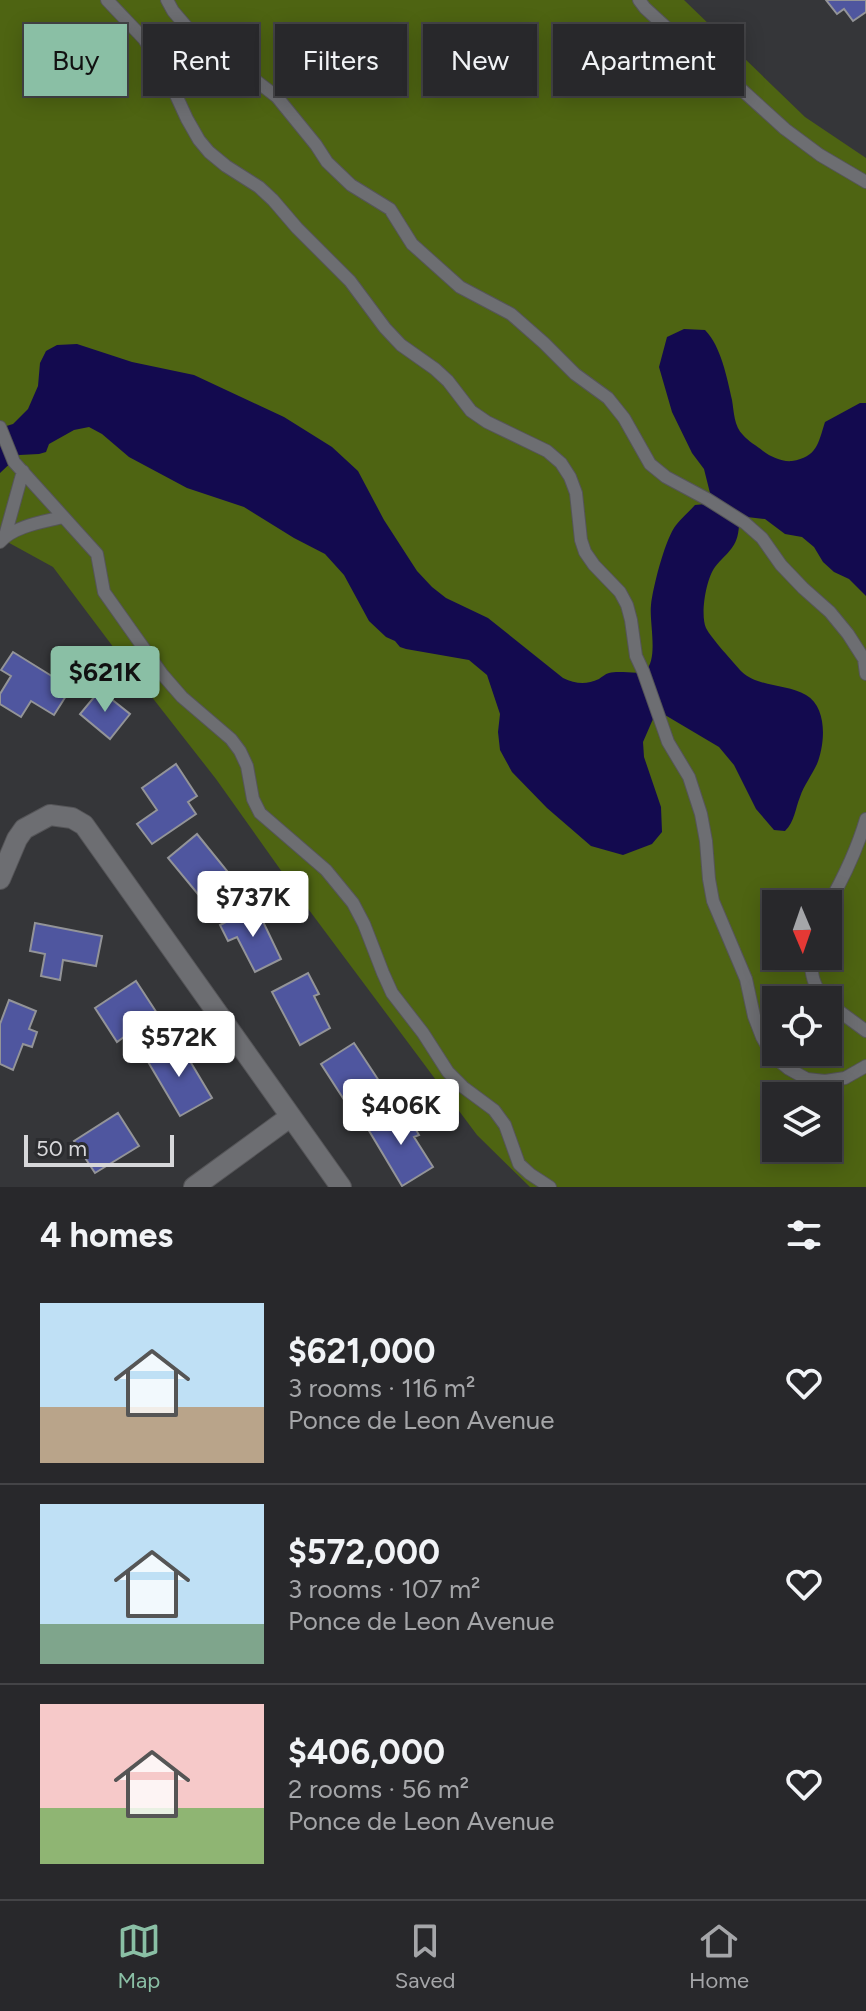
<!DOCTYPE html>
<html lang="en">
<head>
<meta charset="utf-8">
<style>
	:root { --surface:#28282b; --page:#303033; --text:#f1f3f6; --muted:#a5a6a9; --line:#444447; --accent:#8abfa5 }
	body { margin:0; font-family:Figtree,sans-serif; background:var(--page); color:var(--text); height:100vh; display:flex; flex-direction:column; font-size:30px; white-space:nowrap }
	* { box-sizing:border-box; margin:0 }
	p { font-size:26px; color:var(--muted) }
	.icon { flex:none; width:44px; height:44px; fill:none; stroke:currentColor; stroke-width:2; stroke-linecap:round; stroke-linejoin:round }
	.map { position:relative; height:1187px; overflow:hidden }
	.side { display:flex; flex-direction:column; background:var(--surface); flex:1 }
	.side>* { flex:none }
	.hud { position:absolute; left:24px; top:24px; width:818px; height:72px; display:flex; gap:16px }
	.needle { width:52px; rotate:178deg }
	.buttons { position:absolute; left:762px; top:890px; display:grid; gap:16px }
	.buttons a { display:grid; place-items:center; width:80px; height:80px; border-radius:0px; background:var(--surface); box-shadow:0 4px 20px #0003,0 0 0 2px var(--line); font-size:40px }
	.scale { position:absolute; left:24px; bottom:20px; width:150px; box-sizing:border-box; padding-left:8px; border:4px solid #d7d7da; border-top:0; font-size:22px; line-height:28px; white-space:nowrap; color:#d7d7da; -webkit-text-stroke:6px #2b2c2f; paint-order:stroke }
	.price { position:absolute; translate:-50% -68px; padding:0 18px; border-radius:8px; background:#fff; color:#222; font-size:26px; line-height:52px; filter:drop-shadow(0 2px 4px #0008) }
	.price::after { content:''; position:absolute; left:50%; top:48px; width:24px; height:18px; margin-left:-12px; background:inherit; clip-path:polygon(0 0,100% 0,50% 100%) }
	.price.on { background:var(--accent); color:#111 }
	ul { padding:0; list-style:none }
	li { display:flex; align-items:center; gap:24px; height:200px; padding:0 40px }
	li+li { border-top:2px solid var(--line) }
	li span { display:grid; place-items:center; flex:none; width:224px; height:160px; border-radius:0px; color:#555 }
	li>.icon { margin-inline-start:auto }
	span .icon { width:96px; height:96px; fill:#fffc; stroke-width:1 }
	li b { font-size:34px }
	h2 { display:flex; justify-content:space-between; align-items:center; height:96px; padding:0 40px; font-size:34px }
	.tag { padding:0 28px; border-radius:0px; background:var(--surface); box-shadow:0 4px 20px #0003,0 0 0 2px var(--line); font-size:28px; line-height:72px }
	.tag.on { background:var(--accent); color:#111 }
	.menu { display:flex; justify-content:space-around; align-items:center; height:112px; border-top:2px solid var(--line); background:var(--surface); font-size:22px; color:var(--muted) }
	.menu a { display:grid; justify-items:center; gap:4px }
	.menu .on { color:var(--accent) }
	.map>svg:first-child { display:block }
	.green { fill:#4e6412; fill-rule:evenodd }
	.water { fill:#130a4f }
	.building { fill:#4f569f; stroke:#939498; stroke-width:2 }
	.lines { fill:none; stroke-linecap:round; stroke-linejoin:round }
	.service-casing { stroke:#555558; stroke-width:14 }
	.minor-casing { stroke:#555558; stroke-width:22 }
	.service { stroke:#6d6e72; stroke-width:12 }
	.minor { stroke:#6d6e72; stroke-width:20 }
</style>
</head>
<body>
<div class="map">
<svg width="866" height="1187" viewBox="0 0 866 1187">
	<rect width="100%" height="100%" fill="#353639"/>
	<path class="green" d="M0 0H684L805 117 866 158V1187H530L477 1135 309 910 216 779 126 664 53 567 2 539 0 540ZM776 904H828V956H776ZM776 1000H828V1052H776ZM776 1096H828V1148H776Z"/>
	<path class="water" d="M684 329 705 330C721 346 727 378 732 400 734 412 734 426 743 435 748 441 757 446 763 451 771 457 782 462 792 461 817 457 818 444 825 422L860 403H866V596L849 579 834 572 823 562 814 547 802 537 785 534 765 519 747 517 739 525C738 548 727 552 715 567 706 579 700 615 706 628 711 638 734 663 742 672 758 687 787 684 806 695 828 708 825 744 817 764 812 775 804 785 800 797 795 809 795 821 785 831L774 830 756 809 734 765 719 747 665 715 653 719 643 742 644 757 661 807 662 832 652 844 623 855 591 846 547 808 512 772 500 750 498 732 500 714 487 675 469 660 406 649 400 647 395 641 386 637 369 621 344 575 325 554 294 538 244 507 187 488 129 457 102 434 89 427 74 430 49 444 46 452 39 454 19 455 0 473V428L13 424 28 409 38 386 40 363 46 351 57 345 77 344 132 362 194 375 284 417 332 447 358 471 384 520 417 571 432 587 446 598 488 618 563 678C576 684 586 685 599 679 602 677 605 674 609 673 620 670 639 675 645 671 659 660 649 622 651 605 653 587 664 544 674 528 679 520 688 513 695 505L705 504 711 497 704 469 692 453 672 412 659 367 667 337Z"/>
	<path class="building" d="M826 0H866V12L853 21 844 9 837 14Z
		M13 652 71 688 54 715 31 701 21 717 0 704V694L11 676 1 670Z
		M100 690 130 714 110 739 80 714Z
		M176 764 197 796 188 802 196 814 152 844 137 824 157 810 142 788Z
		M197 834 236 882 207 905 168 858Z
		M256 907 281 959 255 972 237 937 228 941 220 925Z
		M35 923 102 936 96 966 63 960 60 980 41 976 45 954 30 951Z
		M308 973 319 994 314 996 330 1028 300 1045 272 992Z
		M136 981 168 1030 134 1052 124 1037 117 1042 95 1008Z
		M9 1000 36 1011 29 1029 37 1032 32 1047 23 1044 13 1070 0 1064V1024Z
		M178 1041 212 1098 180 1116 147 1060Z
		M354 1043 385 1090 352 1112 321 1064Z
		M403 1108 419 1135 414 1137 433 1167 402 1186 368 1129Z
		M118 1113 139 1146 95 1173 74 1141Z"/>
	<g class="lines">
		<defs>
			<path id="service" d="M107 0 144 39 170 82 187 119 199 140 209 152 226 166 259 187 273 200 297 228 350 281 385 328 401 345 435 369 448 381 471 411 487 422 547 451 561 463 570 477 576 493 581 540 585 552 594 565 620 592 627 605 631 620 636 656 643 671 668 742 689 777 701 814 706 841 709 879 713 901 746 979 754 1016 762 1037 773 1056 789 1069 807 1079 825 1081 845 1078 866 1066
				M167 0 173 11 203 46 219 60 255 80 277 97 316 145 327 162 351 185 390 209 412 244 460 287 511 314 544 343 575 374 608 398 624 418 650 464 666 477 707 499 745 523 762 538 781 565 803 588 830 612 848 634 864 659 866 674
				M639 0 645 8 704 62 731 80 785 129 820 155 866 182
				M0 427 14 462 97 554 104 592 162 674 182 697 231 739 240 751 247 766 253 799 260 813 326 870 353 903 364 924 383 973 392 993 423 1033 448 1072 463 1087 494 1110 505 1125 519 1164 530 1174 550 1187
				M5 536 23 471
				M0 542C14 526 43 522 63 517
				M828 905C844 877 857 850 866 819
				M811 956C810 974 814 985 824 1000
				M828 1003 866 1031"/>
			<path id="minor" d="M0 879 17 839 24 829 50 815 72 818 84 825 341 1187
				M194 1187 290 1117"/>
		</defs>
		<use href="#service" class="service-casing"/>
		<use href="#minor" class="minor-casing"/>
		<use href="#service" class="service"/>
		<use href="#minor" class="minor"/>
	</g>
</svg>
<div class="buttons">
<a><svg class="needle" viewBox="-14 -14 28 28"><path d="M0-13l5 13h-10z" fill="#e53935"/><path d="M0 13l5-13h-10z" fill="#a5a6a9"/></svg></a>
<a><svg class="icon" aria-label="locate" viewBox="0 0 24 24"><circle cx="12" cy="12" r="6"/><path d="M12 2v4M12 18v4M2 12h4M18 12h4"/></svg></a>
<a><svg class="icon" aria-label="layers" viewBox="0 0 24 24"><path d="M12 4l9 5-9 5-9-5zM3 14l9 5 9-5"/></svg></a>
</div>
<div class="scale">50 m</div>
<b class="price on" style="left:105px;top:714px">$621K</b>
<b class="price" style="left:253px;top:939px">$737K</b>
<b class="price" style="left:179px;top:1079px">$572K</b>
<b class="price" style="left:401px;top:1147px">$406K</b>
<div class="hud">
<a class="tag on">Buy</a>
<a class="tag">Rent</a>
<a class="tag">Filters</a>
<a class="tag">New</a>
<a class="tag">Apartment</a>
</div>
</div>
<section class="side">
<h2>4 homes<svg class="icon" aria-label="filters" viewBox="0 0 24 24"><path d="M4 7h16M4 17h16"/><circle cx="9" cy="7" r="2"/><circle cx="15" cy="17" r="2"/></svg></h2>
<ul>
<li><span style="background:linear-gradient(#bfe0f5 65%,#b9a48a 0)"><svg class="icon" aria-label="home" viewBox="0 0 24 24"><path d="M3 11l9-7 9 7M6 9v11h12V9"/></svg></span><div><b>$621,000</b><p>3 rooms · 116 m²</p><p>Ponce de Leon Avenue</p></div><svg class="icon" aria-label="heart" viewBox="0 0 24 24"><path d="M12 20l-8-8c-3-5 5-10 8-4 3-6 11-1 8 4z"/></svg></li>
<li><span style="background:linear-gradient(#bfe0f5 75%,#7fa58c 0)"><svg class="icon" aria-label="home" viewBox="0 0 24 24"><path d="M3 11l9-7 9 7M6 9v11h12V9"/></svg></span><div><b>$572,000</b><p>3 rooms · 107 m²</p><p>Ponce de Leon Avenue</p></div><svg class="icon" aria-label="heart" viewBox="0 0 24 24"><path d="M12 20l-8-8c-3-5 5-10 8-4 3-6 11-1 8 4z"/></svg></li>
<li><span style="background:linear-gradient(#f6c9c9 65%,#8fb573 0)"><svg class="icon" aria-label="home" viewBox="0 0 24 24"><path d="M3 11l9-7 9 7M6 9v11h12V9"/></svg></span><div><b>$406,000</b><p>2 rooms · 56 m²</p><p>Ponce de Leon Avenue</p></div><svg class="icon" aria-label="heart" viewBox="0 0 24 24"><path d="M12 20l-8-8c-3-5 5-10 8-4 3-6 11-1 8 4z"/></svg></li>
</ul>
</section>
<nav class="menu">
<a class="on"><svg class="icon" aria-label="map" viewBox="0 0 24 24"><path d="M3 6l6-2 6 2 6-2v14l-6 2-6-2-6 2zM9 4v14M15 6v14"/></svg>Map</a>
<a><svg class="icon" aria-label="saved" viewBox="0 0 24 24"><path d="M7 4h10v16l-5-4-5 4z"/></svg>Saved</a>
<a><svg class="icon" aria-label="home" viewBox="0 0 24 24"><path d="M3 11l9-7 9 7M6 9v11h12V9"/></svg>Home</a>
</nav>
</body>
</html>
